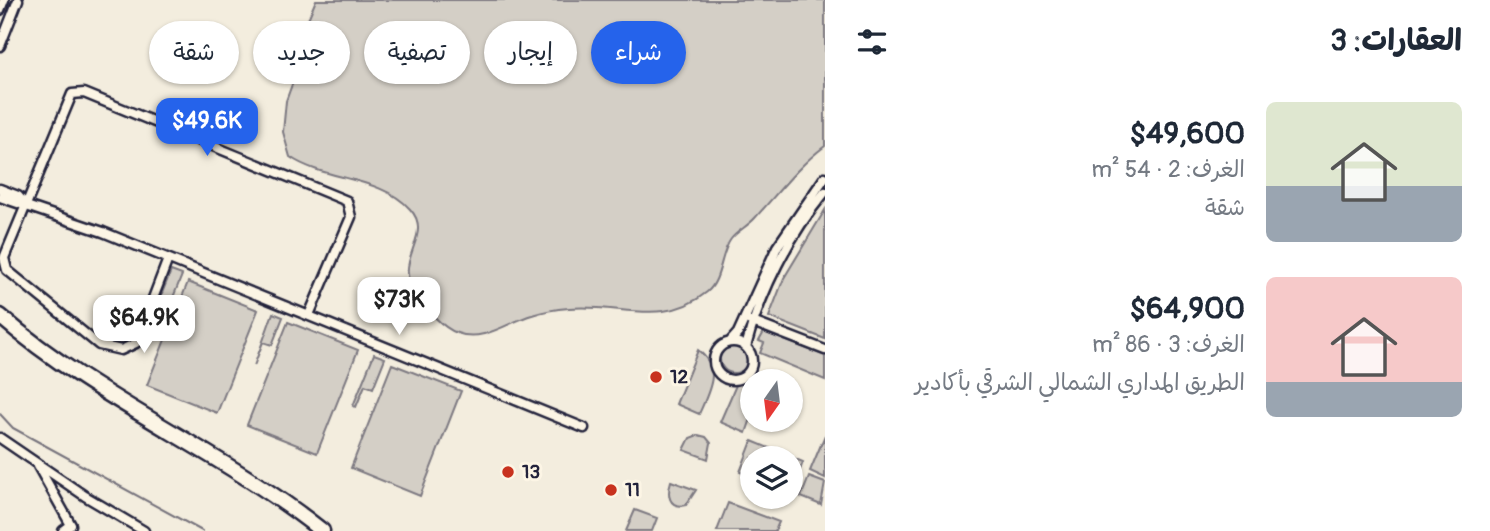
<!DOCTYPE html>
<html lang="ar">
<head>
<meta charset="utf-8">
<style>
	:root { --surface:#fff; --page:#f6f6f7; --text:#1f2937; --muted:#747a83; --accent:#2563eb }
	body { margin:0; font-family:Pangolin,"Playpen Sans Arabic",sans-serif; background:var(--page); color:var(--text); direction:rtl; height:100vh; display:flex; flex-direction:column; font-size:26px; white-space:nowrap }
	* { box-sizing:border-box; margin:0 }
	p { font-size:23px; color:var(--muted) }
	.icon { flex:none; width:38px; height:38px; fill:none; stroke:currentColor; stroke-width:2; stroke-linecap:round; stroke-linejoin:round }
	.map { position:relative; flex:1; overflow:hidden; direction:ltr }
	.panel { display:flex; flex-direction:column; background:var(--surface); width:665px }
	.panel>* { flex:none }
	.banner { position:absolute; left:21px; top:21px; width:665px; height:63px; direction:rtl; display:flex; gap:14px }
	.needle { width:46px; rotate:194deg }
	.tools { position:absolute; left:740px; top:369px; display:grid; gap:14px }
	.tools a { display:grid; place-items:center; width:63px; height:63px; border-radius:50%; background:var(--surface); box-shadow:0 2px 5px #0004; font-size:35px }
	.price { position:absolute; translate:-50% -60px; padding:0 16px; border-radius:14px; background:#fff; color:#222; font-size:23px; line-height:46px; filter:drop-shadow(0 2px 4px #0008) }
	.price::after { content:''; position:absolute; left:50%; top:42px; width:21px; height:16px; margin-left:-10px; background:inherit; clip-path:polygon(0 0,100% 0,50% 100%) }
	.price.selected { background:var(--accent); color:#fff }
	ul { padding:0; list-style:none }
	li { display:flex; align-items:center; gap:21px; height:175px; padding:0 28px }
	li span { display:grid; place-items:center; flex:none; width:196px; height:140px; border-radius:10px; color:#555 }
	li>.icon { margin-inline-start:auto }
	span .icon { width:84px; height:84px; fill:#fffc; stroke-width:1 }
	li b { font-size:30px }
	h2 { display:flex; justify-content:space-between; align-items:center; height:84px; padding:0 28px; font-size:30px }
	.pill { padding:0 24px; border-radius:32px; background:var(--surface); box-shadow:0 2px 5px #0004; font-size:24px; line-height:63px }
	.pill.selected { background:var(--accent); color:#fff }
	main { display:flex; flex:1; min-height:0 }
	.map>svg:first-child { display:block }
	.green { fill:#d4cfc6; stroke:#7b7880; stroke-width:2 }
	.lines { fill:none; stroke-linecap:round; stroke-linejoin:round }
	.stream { stroke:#75727b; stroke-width:2 }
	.street-casing { stroke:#22223b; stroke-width:13 }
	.highway-casing { stroke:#22223b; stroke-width:19 }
	.street { stroke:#fcf5e5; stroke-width:8 }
	.highway { stroke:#fcf5e5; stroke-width:14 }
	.poi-dot { fill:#c8321e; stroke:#fcf5e5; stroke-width:2.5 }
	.labels { text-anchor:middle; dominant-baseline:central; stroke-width:6; stroke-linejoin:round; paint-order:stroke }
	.poi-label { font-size:19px; font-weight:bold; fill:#22223b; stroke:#fcf5e5; text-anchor:start }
</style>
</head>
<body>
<main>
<section class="panel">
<h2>العقارات: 3<svg class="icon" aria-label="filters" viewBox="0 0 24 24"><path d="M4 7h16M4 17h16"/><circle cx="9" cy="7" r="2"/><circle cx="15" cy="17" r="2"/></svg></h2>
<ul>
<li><span style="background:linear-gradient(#dfe7d0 60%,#9aa5b1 0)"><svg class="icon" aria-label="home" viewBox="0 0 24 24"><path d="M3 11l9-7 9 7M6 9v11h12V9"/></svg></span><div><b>$49,600</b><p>الغرف: 2 · 54 m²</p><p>شقة</p></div></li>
<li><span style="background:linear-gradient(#f6c9c9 75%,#9aa5b1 0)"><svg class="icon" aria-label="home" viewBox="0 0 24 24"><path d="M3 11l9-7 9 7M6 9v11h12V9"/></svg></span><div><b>$64,900</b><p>الغرف: 3 · 86 m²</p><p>الطريق المداري الشمالي الشرقي بأكادير</p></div></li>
</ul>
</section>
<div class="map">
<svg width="825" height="531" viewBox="0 0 825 531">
	<rect width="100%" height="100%" fill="#f3edde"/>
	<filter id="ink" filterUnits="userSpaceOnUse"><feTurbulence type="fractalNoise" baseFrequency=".0143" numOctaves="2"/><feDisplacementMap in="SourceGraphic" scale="14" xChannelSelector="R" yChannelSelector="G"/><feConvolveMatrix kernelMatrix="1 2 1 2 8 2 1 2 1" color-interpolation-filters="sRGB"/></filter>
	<g filter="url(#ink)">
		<path class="green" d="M316 0H825V146C797 167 778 193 755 218 748 226 737 231 731 239 720 253 722 280 707 292 663 328 620 303 569 308 557 309 544 311 532 315 508 322 483 343 457 333 441 327 428 310 418 297 388 261 436 237 410 209 381 176 325 181 290 157L283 132 286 101 295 76 305 26Z
			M825 210V339L769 317 784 278Z
			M171 271 182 275 170 305 162 302 153 325 150 323Z
			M188 282 258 310 217 413 147 385Z
			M273 313 283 317 272 345 263 342 254 366Z
			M288 322 358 350 317 453 247 425Z
			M764 332 825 356V380L760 353 764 343 759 341Z
			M720 359a14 14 0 1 1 28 0a14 14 0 1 1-28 0Z
			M698 350C722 369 710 389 699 414L676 404Z
			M374 354 385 358 373 388 365 385 356 407 353 406Z
			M392 364 461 391 420 496 351 468Z
			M752 378H767L766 381 752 382V416L746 433 720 422 736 385Z
			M698 435 706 437 711 443 708 459 684 450 690 438Z
			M825 435V478L810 471Z
			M752 441 803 462 791 493V458H752V477L740 472Z
			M809 477 825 483 821 505 801 497Z
			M671 481 696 490 686 505C668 509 667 494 671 481Z
			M728 503 779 522 775 531H717Z
			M635 510 657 518 652 531H626Z"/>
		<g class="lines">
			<path class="stream" d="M0 414 13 428 202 531"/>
			<defs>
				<path id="street" d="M0 10 4 0
					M0 46 18 0
					M0 189 18 196 25 204
					M0 197 103 232 584 428
					M168 259 136 343 121 350 99 345 7 270 4 258 72 94 84 93 347 201 351 217 309 315
					M750 321 825 350
					M730 342 738 333 777 247 825 177
					M714 361a19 19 0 1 1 38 0a19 19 0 1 1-38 0Z
					M746 347C760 292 789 235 825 192
					M0 438 85 496 144 531
					M38 466 71 525 63 531"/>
				<path id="highway" d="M0 316C98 401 222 451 322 531"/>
			</defs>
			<use href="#street" class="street-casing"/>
			<use href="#highway" class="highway-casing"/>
			<use href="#street" class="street"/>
			<use href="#highway" class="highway"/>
		</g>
	</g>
	<g class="poi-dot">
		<circle cx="656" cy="377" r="7"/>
		<circle cx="508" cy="472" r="7"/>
		<circle cx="611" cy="490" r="7"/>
	</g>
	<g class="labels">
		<g class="poi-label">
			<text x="670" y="377">12</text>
			<text x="522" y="472">13</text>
			<text x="625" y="490">11</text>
		</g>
	</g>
</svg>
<div class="tools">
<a><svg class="needle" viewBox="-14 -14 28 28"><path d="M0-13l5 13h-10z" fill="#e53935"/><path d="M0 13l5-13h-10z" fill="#747a83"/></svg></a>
<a><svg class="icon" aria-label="layers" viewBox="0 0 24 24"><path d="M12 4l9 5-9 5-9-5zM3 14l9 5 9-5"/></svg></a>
</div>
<b class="price selected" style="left:207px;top:158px">$49.6K</b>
<b class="price" style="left:399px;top:337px">$73K</b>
<b class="price" style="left:144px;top:355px">$64.9K</b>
<div class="banner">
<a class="pill selected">شراء</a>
<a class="pill">إيجار</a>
<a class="pill">تصفية</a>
<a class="pill">جديد</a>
<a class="pill">شقة</a>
</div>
</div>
</main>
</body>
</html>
